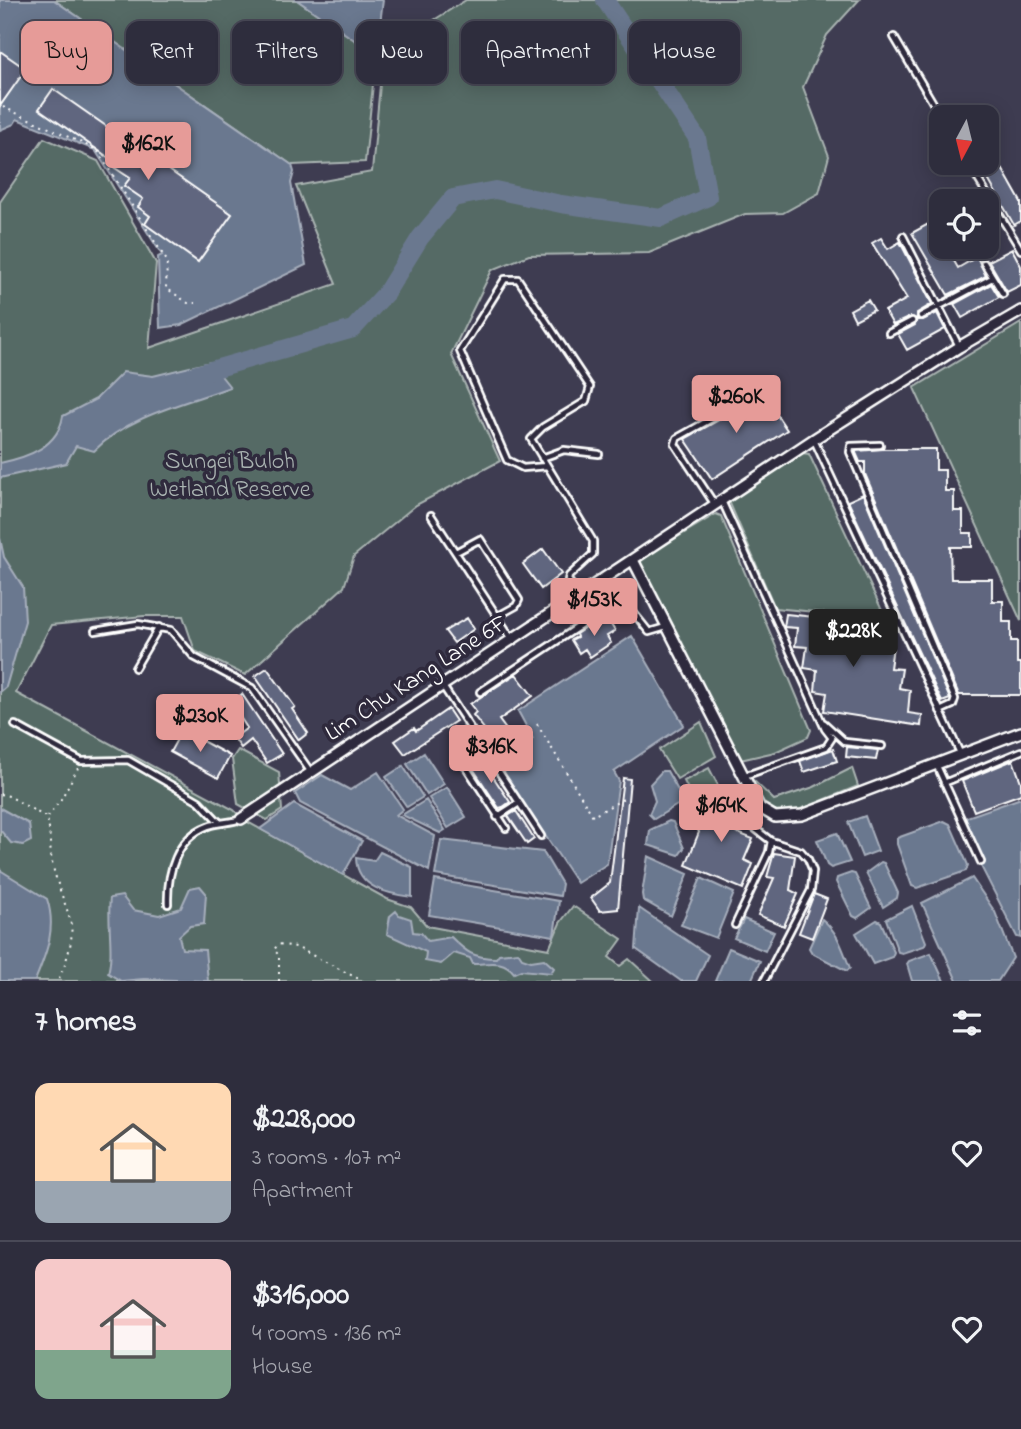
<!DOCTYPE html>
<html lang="en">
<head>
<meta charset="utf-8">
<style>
	:root { --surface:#2e2d3d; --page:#3a3948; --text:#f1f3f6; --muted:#a7a8b0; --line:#494957; --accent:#e69b98 }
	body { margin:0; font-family:"Indie Flower",sans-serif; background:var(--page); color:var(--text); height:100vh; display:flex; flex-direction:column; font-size:26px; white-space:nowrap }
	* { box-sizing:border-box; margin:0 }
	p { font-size:23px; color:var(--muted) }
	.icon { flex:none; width:38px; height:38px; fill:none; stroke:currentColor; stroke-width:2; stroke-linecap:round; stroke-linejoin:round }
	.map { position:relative; height:981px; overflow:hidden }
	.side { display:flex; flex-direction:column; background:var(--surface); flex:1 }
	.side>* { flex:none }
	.guide { position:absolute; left:21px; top:21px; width:980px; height:63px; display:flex; gap:14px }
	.needle { width:46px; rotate:187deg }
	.controls { position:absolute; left:929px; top:105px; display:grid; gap:14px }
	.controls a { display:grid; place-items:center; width:70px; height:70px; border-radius:14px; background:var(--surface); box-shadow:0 4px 18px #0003,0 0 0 2px var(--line); font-size:35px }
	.price { position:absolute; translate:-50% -60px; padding:0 16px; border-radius:7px; background:var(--accent); color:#111; font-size:23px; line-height:46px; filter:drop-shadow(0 2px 4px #0008) }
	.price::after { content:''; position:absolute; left:50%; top:42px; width:21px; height:16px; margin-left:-10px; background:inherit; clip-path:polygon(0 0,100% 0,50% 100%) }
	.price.current { background:#222; color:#fff }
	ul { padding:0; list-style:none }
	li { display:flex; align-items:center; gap:21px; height:175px; padding:0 35px }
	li+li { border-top:2px solid var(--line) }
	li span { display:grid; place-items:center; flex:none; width:196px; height:140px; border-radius:14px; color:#555 }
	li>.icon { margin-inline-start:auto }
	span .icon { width:84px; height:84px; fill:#fffc; stroke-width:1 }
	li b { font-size:30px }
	h2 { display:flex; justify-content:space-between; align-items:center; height:84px; padding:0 35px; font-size:30px }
	.tag { padding:0 24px; border-radius:14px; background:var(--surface); box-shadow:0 4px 18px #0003,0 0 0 2px var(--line); font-size:24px; line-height:63px }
	.tag.current { background:var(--accent); color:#111 }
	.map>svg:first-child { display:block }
	.green { fill:#556a65; stroke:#aab4b2; stroke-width:2 }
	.water { fill:#6b788f; stroke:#a6aebc; stroke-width:2 }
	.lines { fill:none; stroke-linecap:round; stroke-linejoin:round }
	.river { stroke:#6b788f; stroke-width:18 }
	.building { fill:#61667f; stroke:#fff; stroke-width:2 }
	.lane-casing { stroke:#fff; stroke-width:10 }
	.street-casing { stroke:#fff; stroke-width:14 }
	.path { stroke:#fff; stroke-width:2; stroke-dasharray:2 5; stroke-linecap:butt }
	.lane { stroke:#2f2a3d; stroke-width:4.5 }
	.street { stroke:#2f2a3d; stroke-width:9 }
	.labels { text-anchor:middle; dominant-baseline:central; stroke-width:7; stroke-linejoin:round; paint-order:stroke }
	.park-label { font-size:24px; fill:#aab4b2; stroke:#2f2a3d }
	.street-label { font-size:24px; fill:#fff; stroke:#2f2a3d }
</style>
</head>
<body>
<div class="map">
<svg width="1021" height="981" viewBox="0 0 1021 981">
	<rect width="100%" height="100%" fill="#3e3c51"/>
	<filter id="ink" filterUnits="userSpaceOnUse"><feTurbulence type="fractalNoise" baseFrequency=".0143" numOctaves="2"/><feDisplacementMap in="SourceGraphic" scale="14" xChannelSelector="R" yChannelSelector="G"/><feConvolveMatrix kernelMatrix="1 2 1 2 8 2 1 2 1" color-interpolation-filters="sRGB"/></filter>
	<g filter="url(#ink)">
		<path class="green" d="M54 0H297L376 55 365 162 292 165Z
			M466 0H859L827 35 803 87 829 156 819 193 783 213 745 214 649 253 529 255 492 270 451 354 500 461 416 505 354 556 344 587 245 675 195 651 183 616H144L51 625 16 693 234 810 242 819 387 899 411 907 427 926 549 949 560 923 573 906 622 939 609 957 620 966 629 959 653 981H0V202L44 138 98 161 156 263 149 348 336 284 296 186 372 172 383 52Z
			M1021 323V621L914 388Z
			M802 453 809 454 886 619 775 608 728 499Z
			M716 514 721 516 811 730 808 737 775 752 740 760 640 565 641 559Z
			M701 722 716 756 677 779 659 750Z
			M238 750 279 772 282 810 267 820 238 804 232 759Z
			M709 768 722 793 696 806 684 781Z
			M852 768 858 786 787 815 770 813 746 782 752 779 774 800 814 787Z"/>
		<path class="water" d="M0 0H54L292 165 294 172 291 183 306 265 181 325 160 328 158 257 162 255 95 150 17 119 14 124 0 130Z
			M297 0H383L376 55Z
			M210 362 230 387C184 404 129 415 94 451L76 446 66 463 0 478V463C28 457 58 447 63 416L96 399 123 372 153 376Z
			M0 538 4 557 23 587 25 621 6 687 0 692Z
			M632 636 684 725 614 772 619 781 607 864 577 883 498 765 533 739 518 711Z
			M424 753 444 784 427 795 407 764Z
			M403 766 423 797 407 807 386 777Z
			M662 771H667L684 801 654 819 649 814 655 801 650 784Z
			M378 772 403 809 396 815 435 836 429 871 300 803 295 793 322 775 350 790Z
			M447 787 466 817 448 828 429 798Z
			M1021 798V938L1017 937 962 829 967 817Z
			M426 800 445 830 440 833 402 815Z
			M294 804 362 841 343 875 260 829Z
			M0 808 29 824 31 841 23 845 11 843 0 830Z
			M865 816 878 851 862 857 848 822Z
			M669 821 673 822 684 848 679 855 648 845 650 830Z
			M944 821 950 824 968 865 966 871 917 888 912 886 897 844V838Z
			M837 833 850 862 831 868 827 865 817 840Z
			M441 840 543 852 562 884 560 896 435 875Z
			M380 852 412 867V897C388 894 357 888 356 858L374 861Z
			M648 856 688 874 671 916 643 900 642 894Z
			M881 862 884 863 898 893 897 898 883 907 866 873Z
			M0 870 47 899C57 929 46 954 35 981H0Z
			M851 873 855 874 871 908 857 918 853 916 836 882 837 878Z
			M701 878 734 893 716 938 681 925Z
			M972 878 995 912 1013 958 998 981H957L922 903Z
			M435 880 559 901 554 936 429 915Z
			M200 886 206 893 204 924 190 926 179 936 182 949 205 950 208 981 144 979 121 981 108 973C114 953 107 922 110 898L122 896 133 910 159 915 181 908 190 888Z
			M912 906 926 942 924 946 902 953 898 952 886 919Z
			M639 908 708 955 696 981H681L636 949Z
			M396 911 399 915 411 919 413 932 421 933 428 941 451 937C466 952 473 958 496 958L499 954 518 952 522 958 531 961 544 959 554 968 551 973 521 970 514 973C503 958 488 964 473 964L470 958 454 953 441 964 425 961 426 952 387 934 390 916Z
			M744 919 774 932 765 951 734 938Z
			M822 919C838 932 843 950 850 968L847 971 812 953 809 948Z
			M877 920 881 922 894 952 892 957 873 964 856 933Z
			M729 948 760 961 751 981H715Z
			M931 953 944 981H912L907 964 909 961Z"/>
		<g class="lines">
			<path class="river" d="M194 375 353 329 386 293 420 238 453 198 495 190 561 204 661 218 708 197 697 138 605 0"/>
		</g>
		<path class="building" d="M0 51 26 69 0 106Z
			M53 89 232 214 198 262 145 224 150 216 138 207 143 199 124 186 130 178 109 164 112 160 39 109Z
			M999 163 1021 202V221L1014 225 984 172Z
			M932 222 942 240V247H946L958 268 977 257 986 276 948 295 912 233Z
			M881 238 888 249 900 242 932 304 917 313V319L923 320 937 313 945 329 907 350 898 334 915 325 917 319 910 317 893 325 885 311 907 299 872 243Z
			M1012 249 1021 266V285L1007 292 989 261Z
			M991 284 999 297 962 318 954 304Z
			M868 300 874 310 855 320 850 310Z
			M760 390 787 430 712 479 685 439 724 417 727 412Z
			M883 449H936V470H945V491H954V511H963V533H972V547H950L951 579H992V601H1003V622H1011V641H1017V663H1021V695H959L865 474V462H860L856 453V451Z
			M863 494 950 699 942 702 848 501Z
			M543 549 561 574 541 589 523 564Z
			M786 614 881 624 879 644 893 646 890 668 902 669 899 688 910 690 908 713 922 715 921 726 824 711 827 693 815 691 817 670 804 668 807 647 795 646 797 628 784 627Z
			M467 618 474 629 454 643 445 631Z
			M608 620 615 631 607 636 611 643 590 657 585 649 579 653 571 640 577 637 576 634 596 621 599 626Z
			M267 668 295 707 292 709 308 733 299 740 255 676Z
			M516 674 533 696 499 720 507 731 493 740 473 715 476 712 470 704Z
			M242 694 282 754 267 763 251 740 241 748 234 738 247 728 231 703Z
			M448 709 456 721 405 754 395 741 414 728 416 731Z
			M182 730 230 756 218 778 170 752Z
			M847 747 878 750 876 760 846 757Z
			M833 749 837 761 804 772 800 761Z
			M482 760 510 802 503 807 499 808 472 767Z
			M1013 760 1021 782V794L974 811 962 781Z
			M623 778 630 779 618 909 600 911 591 898 610 883Z
			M735 794 746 815 723 827 753 839 744 860 753 864 743 889 686 865 699 832 690 816Z
			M516 811 534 839 527 844 508 816Z
			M774 853 795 856 790 890 798 894 784 926 758 915 774 878 767 877Z
			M814 894 827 899 812 938 799 933Z"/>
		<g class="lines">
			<defs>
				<path id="lane" d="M894 37 942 118
					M968 163 1021 250
					M903 236 959 346
					M984 263 1003 294
					M921 316 992 278
					M889 333 912 321
					M814 440 960 753
					M880 445 851 446 850 452 955 699 953 705 940 711
					M542 458 564 450 599 454
					M547 466 523 468 507 460 460 351 505 279H518L590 387 586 401 543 427 531 439 593 541V554L569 576 568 580 579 595
					M722 501 825 729 832 738 826 747 744 776
					M715 505 675 444 677 438 722 413
					M431 515 512 639
					M456 552 480 539 519 600 516 606 498 616
					M95 631 138 624 171 630 194 657 252 688 310 771
					M135 668 159 627
					M442 685 541 836
					M480 692 616 602H625L649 632 666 627
					M824 723 845 742 882 746
					M15 725 81 761 128 760 199 801 220 823
					M486 752 469 762 466 767 506 828
					M936 764 981 862
					M944 783 1021 751
					M497 817 519 803
					M753 826 760 808
					M732 827 748 823 771 841 801 851 808 859 813 871 811 890 764 981
					M168 904C167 873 176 838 208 826 219 822 230 823 241 819
					M735 925 769 852 771 841"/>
				<path id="street" d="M633 560 760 808 775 817 802 815 1021 732
					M241 819 814 439 959 347 1021 311"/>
			</defs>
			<use href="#lane" class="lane-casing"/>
			<use href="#street" class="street-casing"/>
			<path class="path" d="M3 107 97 150 167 261 166 288 188 303H195
				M537 724 593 816 623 799
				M0 794 9 796 47 818C51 834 49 850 53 867 67 922 84 921 58 981
				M48 817 61 799 78 768
				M279 981V955L274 950 278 944 296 947 363 981"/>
			<use href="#lane" class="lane"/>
			<use href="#street" class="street"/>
		</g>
	</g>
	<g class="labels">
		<g class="park-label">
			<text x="230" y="462">Sungei Buloh<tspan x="230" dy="28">Wetland Reserve</tspan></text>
		</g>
		<g class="street-label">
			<text transform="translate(417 679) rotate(-33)">Lim Chu Kang Lane 6F</text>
		</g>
	</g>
</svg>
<div class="controls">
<a><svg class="needle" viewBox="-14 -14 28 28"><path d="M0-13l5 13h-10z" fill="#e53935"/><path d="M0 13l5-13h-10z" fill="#a7a8b0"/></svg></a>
<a><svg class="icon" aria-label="locate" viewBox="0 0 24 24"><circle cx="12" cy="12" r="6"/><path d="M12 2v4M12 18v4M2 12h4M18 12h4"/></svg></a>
</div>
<b class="price" style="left:148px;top:182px">$162K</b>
<b class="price" style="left:736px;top:435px">$260K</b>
<b class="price" style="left:594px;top:638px">$153K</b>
<b class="price current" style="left:853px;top:669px">$228K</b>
<b class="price" style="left:200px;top:754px">$230K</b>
<b class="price" style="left:491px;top:785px">$316K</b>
<b class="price" style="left:721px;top:844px">$164K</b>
<div class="guide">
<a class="tag current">Buy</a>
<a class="tag">Rent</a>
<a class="tag">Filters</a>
<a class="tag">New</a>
<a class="tag">Apartment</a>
<a class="tag">House</a>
</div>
</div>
<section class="side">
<h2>7 homes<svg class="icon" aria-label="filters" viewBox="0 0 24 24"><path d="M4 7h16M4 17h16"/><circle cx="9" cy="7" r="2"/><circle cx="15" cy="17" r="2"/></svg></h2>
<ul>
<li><span style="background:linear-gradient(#ffd9b3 70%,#9aa5b1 0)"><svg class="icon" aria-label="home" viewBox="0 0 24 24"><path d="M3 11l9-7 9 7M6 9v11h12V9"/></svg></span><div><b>$228,000</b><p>3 rooms · 107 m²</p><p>Apartment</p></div><svg class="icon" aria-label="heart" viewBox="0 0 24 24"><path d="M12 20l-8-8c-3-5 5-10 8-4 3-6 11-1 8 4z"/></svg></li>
<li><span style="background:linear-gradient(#f6c9c9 65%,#7fa58c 0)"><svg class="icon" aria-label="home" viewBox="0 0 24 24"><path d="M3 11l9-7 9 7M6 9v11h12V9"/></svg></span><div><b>$316,000</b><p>4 rooms · 136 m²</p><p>House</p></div><svg class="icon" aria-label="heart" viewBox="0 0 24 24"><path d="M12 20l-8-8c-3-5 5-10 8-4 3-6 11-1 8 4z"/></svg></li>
</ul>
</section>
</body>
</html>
